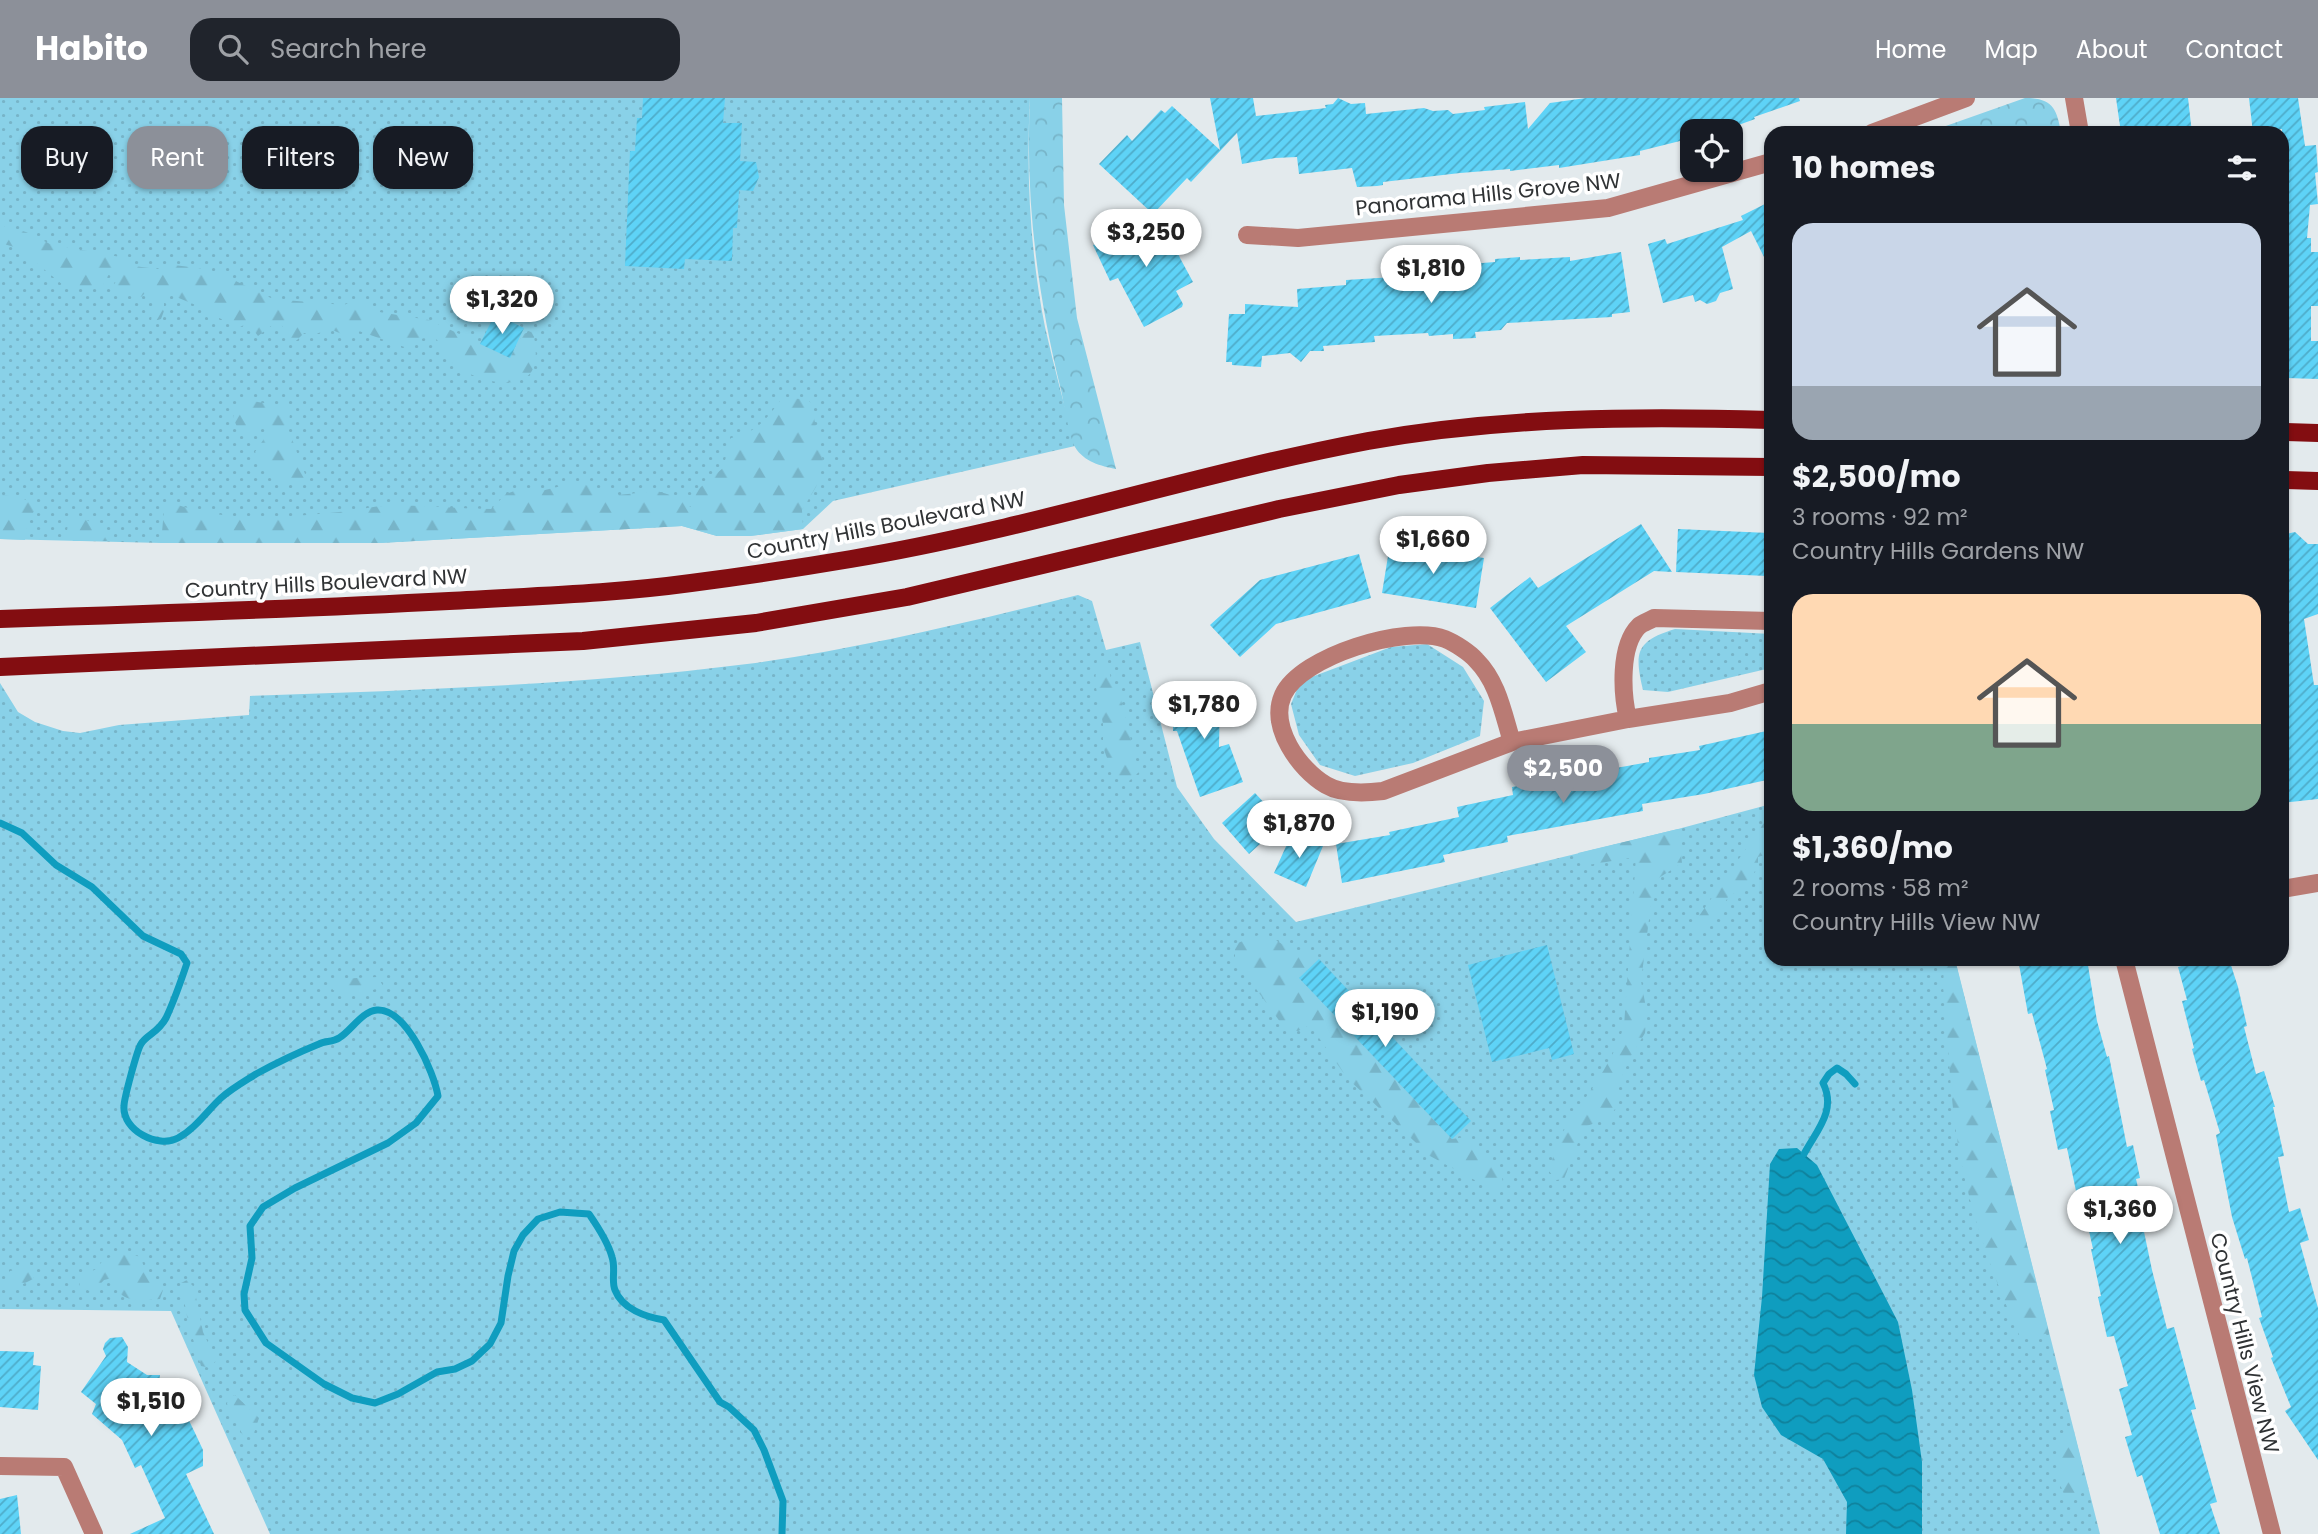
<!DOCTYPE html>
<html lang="en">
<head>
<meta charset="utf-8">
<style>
	:root { --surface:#171b24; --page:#20242c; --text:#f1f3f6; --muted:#9ea1a6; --accent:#8c9099 }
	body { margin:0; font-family:Poppins,sans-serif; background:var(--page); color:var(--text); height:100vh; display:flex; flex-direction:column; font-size:26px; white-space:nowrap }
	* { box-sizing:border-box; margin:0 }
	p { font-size:23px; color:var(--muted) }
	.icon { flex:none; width:38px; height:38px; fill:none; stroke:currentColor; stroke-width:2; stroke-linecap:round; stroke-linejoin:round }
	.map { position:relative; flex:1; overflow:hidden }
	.side { position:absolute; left:1764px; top:28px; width:525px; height:840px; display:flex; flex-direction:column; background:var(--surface); border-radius:21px; box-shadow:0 2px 5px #0004 }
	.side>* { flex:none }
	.guide { position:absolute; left:21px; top:28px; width:665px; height:63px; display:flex; gap:14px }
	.controls { position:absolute; left:1680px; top:21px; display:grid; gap:14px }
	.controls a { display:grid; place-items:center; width:63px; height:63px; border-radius:14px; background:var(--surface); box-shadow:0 2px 5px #0004; font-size:35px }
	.price { position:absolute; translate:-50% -60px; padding:0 16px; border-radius:24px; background:#fff; color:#222; font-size:23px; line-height:46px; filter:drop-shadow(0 2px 4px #0008) }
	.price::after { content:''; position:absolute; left:50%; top:42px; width:21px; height:16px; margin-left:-10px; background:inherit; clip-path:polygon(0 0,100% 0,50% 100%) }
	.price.current { background:var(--accent); color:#fff }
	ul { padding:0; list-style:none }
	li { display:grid; align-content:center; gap:14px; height:371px; padding:0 28px }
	li span { display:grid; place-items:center; height:217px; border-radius:21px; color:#555 }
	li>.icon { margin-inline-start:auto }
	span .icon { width:126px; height:126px; fill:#fffc; stroke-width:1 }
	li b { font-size:30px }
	h2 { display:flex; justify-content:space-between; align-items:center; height:84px; padding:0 28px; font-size:30px }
	.pill { padding:0 24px; border-radius:21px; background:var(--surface); box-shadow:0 2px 5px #0004; font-size:24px; line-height:63px }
	.pill.current { background:var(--accent); color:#fff }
	header { display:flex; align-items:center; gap:42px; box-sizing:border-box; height:98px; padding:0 35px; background:var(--accent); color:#fff }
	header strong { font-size:33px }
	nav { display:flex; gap:38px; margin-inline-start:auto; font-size:24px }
	.search { width:490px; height:63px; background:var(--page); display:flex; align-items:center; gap:18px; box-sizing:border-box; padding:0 24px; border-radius:21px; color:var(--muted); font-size:26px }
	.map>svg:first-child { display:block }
	.grass { fill:url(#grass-dots) }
	.forest { fill:url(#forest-firs) }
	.park { fill:url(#park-crowns) }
	.water { fill:url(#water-waves) }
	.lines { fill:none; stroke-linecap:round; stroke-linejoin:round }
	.stream { stroke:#0f9dbf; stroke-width:7 }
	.building { fill:url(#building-hatch) }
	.minor { stroke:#b97b74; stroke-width:18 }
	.major { stroke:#830d11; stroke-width:18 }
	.labels { text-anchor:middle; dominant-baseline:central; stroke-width:7; stroke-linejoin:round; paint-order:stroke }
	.street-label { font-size:21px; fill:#303335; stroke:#fff }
</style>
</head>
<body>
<header>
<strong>Habito</strong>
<div class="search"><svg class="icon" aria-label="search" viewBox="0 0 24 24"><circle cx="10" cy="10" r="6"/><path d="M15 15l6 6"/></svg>Search here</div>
<nav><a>Home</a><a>Map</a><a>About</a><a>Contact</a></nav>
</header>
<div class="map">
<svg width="2318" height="1436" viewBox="0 0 2318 1436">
	<defs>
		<pattern id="grass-dots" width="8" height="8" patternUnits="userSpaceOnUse" patternTransform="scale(1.75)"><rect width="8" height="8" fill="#89d1e8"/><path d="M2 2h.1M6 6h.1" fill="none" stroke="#77b4c8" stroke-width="1.8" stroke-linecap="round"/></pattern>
		<pattern id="forest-firs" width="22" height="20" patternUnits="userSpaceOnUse" patternTransform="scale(1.75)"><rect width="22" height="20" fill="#89d1e8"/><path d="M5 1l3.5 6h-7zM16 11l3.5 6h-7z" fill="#77b4c8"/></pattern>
		<pattern id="park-crowns" width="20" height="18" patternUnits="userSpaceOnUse" patternTransform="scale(1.75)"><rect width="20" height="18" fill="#89d1e8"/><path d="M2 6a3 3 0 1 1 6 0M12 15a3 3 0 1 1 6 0" fill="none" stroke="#77b4c8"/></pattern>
		<pattern id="water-waves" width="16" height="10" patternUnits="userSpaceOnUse" patternTransform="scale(1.75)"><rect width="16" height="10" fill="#0f9dbf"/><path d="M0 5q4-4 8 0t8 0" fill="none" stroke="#0f819c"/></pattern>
		<pattern id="building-hatch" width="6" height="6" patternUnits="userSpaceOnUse" patternTransform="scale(1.75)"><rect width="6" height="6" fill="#5ed3f7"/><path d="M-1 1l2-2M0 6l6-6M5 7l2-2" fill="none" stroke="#4eacc9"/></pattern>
	</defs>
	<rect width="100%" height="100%" fill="#e3eaed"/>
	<path class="grass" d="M0 0H1030C1026 76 1030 154 1045 229 1054 269 1065 309 1075 348L833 403 803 431 750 438H717L682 428 379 445H161L0 441Z
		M1078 497 1092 503 1106 552 1140 544 1177 689 1214 741 1296 824 1678 731 1771 706V861H1955L2100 1436H270L171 1213 0 1211V585L18 614 35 624 63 633 80 635 119 627 249 617 250 598C416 592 582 587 747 566 859 551 969 524 1078 497Z
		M1675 531 1771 536V570L1668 594 1643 592C1634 554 1636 543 1675 531Z
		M1427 546 1463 569 1484 603 1480 638 1413 665 1355 678 1320 667 1299 637 1291 606 1298 589 1309 580 1391 549Z"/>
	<path class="forest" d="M0 127 26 134 50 146 120 159 134 168 157 171 174 167 205 171 219 175 273 201 344 207 361 199 379 214 429 222 509 259 523 236 533 233C535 244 538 260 533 271 521 296 474 281 457 269 446 261 444 248 434 239L417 241 410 251 359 233 344 237 330 231 313 237 304 235 297 242 290 243 287 240 281 225 271 228 258 238 248 225 240 229 219 220 209 222 203 210 169 196 164 201V213L161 221 151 224 154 197 147 193 141 199 121 197 113 188 118 180 114 175 109 176 103 187 68 191 18 150 0 145Z
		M783 299 808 302 811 305 823 364 816 389 802 412 803 431 750 438H717L682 428 379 445H161L164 412 169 404C234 427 284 419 351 413 361 412 372 408 383 408 418 406 455 411 491 411L506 396 523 390 545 392 578 384 618 397 657 393 687 402 690 409 693 408 695 394 723 370 731 340C758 334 767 320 783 299Z
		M247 302 290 310 289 333 308 384 300 388 277 385 255 354 270 332 262 329 252 340 237 329 233 319 238 308Z
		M0 397 20 399 34 406 35 412 28 422 25 442 0 441Z
		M78 418 114 435 113 443H73L67 433 69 420Z
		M1097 562 1108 567 1112 586 1121 602 1139 674 1129 683 1114 679 1103 649V626L1095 584Z
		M1771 715V755L1758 759V766L1748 789 1729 798 1707 832 1696 838 1692 828Z
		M1678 731 1682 765 1654 783 1641 883 1647 915 1645 935 1631 958 1617 989 1619 1005 1609 1020 1584 1029 1564 1081 1556 1082 1549 1073C1553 1062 1555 1047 1561 1037 1585 997 1609 974 1624 928L1636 759 1582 768 1578 755Z
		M1264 835 1292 852 1310 855 1319 861 1299 880 1452 1041 1466 1039 1500 1072 1503 1084 1495 1093 1430 1058 1347 980 1310 927 1298 933 1286 932 1235 862V846Z
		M1955 862 2049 1235 2021 1241C1990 1173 1965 1101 1955 1027 1949 981 1948 934 1943 888L1944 871Z
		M378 879 383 888C369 895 347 897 333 892L330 886 337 881Z
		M129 1155 140 1159 148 1178 163 1192 160 1201C149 1202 128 1205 120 1195 116 1192 114 1184 112 1180L104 1182 93 1194 79 1189 81 1179 96 1171 104 1161Z
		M26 1170 34 1174 33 1181 13 1191 5 1189V1182L10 1173Z
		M187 1182 194 1189 203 1234 216 1262 211 1270 201 1268 188 1224 181 1185Z
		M235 1297 259 1320 254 1335 249 1339 242 1336 227 1306 228 1299Z
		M2074 1334 2088 1390 2069 1405C2055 1383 2056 1365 2058 1340Z"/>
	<path class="park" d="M1030 0H1062L1064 107 1077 220 1116 371C1101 368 1084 364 1075 349 1069 338 1064 306 1061 292 1037 195 1025 100 1030 0Z
		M2025 0C2052 0 2057 10 2061 35H1926Z"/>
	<path class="water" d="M1797 1050 1817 1067 1898 1224 1912 1292 1922 1364V1436H1846L1847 1404 1823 1361 1781 1337 1762 1309 1754 1277 1762 1199 1770 1066 1779 1051Z"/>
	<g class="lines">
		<path class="stream" d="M0 725 22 735 56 767 92 789 143 838 181 856 187 865C181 883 174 903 166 920 158 935 146 937 141 946 137 952 124 1001 124 1008 122 1032 158 1051 178 1040 195 1031 207 1013 221 1000 231 991 245 983 256 976 276 965 297 955 319 946 325 943 333 944 339 940 351 933 362 913 377 912 406 910 434 974 438 998L416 1025 388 1045 295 1090 263 1109 250 1128 252 1160 244 1196 245 1212 266 1245 324 1286 352 1300 375 1305 398 1296 437 1274 455 1271 472 1263 490 1246 501 1225 508 1178 514 1153 523 1137 538 1121 560 1114 589 1116C598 1129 608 1144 612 1159 616 1170 611 1183 615 1192 622 1211 646 1219 664 1222L720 1304 729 1309 754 1332 764 1352 783 1403 782 1436
			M1804 1056C1816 1033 1837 1013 1823 985L1829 976 1837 970 1846 976 1855 986"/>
	</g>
	<path class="building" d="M643 0H725L723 25H742L740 63 756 64 759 79 753 93 739 92 737 130H733L732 163 685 161 684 171 625 168 630 53H635L637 20H642Z
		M1210 0H1253L1256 18 1326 10 1325 7 1333 6 1338 0 1351 6 1365 5 1366 16 1424 10 1433 13 1448 12 1453 16 1485 12 1484 9 1525 4 1528 31 1550 5 1586 0H1799L1800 3 1754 19 1755 21 1722 33H1692V40L1640 53V57L1559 70V67L1510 73V71L1460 75 1383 84V87L1377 88 1357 89 1352 70 1299 76 1297 59 1275 60 1242 66 1237 35 1191 84 1187 80 1153 116 1099 66 1127 37 1132 43 1161 12 1165 15 1172 8 1220 52Z
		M2116 0H2188L2192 35H2121Z
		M2249 0H2298L2305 48 2316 47 2318 74 2315 75 2318 106 2310 107 2307 140H2311V154H2318V208H2311V243H2318V281L2282 280V31L2253 35Z
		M1771 103V173L1751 133 1722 149 1733 191 1720 195 1716 203 1707 206 1700 202 1695 204 1693 197 1663 205 1648 146 1665 141 1667 146 1743 122 1741 118Z
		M1163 118 1180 160 1193 184 1176 193 1183 206 1182 209 1144 229 1118 180 1110 183 1093 147Z
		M1621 154 1630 214 1612 216V219L1507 225 1501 232 1475 234 1476 240 1453 241V236L1429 238 1428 235 1374 238 1375 244 1323 248 1324 253H1310L1301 264 1290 255 1262 258 1261 269 1232 267V264H1226L1229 216H1245V206L1298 209 1297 191 1346 187V182L1394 179V172L1495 164V161L1520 159V162L1570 159V163Z
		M495 216 524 230 510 260 480 246Z
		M1641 426 1672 474 1654 473 1566 528 1586 554 1546 584 1490 510 1530 479 1538 490Z
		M1678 431 1769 435 1767 478 1676 474Z
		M2295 434 2308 446H2318V516L2304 521 2314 587H2318V701L2282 705V437Z
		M1390 446 1484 460 1476 510 1382 495Z
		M1359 456 1371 500 1276 526 1240 559 1210 527 1260 482Z
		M1173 594 1220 595 1219 649 1229 646 1243 684 1200 699 1177 633H1173Z
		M1771 632V681L1704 696 1642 706 1643 713 1507 738 1508 744 1443 757 1445 764 1342 785 1336 746 1390 737 1389 734 1459 719 1457 709 1513 697 1512 689 1649 664V660L1700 652 1699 648Z
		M1255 695 1283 725 1249 756 1222 725Z
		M1292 735 1323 748 1306 789 1274 775Z
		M1547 847 1574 956 1552 962 1549 950 1492 964 1468 867Z
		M1319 861 1471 1023 1452 1041 1299 880Z
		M2018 861H2087L2097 923 2107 959 2109 958 2127 1049 2133 1047 2140 1080 2136 1081 2147 1128 2143 1129 2152 1172 2167 1231 2174 1229 2196 1311 2191 1312 2217 1404 2210 1406 2220 1436H2160L2142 1377 2137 1379 2125 1339 2132 1337 2119 1291 2128 1288 2114 1238 2107 1239 2098 1199 2101 1198 2091 1151H2093L2080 1092 2076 1093 2067 1050 2058 1052 2050 1013 2054 1012 2045 972 2047 971 2032 915 2028 916Z
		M2207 861H2229L2238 889 2247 928 2244 929 2256 976 2264 973 2275 1009H2273L2284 1058 2278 1059 2289 1114 2300 1110 2309 1142 2300 1145 2318 1210V1362L2285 1313 2291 1309 2271 1260 2273 1259 2259 1220 2262 1219 2247 1160 2245 1161 2232 1119 2216 1037 2220 1035 2204 982 2201 983 2192 951 2194 950 2182 903 2187 902 2178 869Z
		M122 1239 128 1249 127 1264 147 1277H160L156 1308 178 1300 196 1337 203 1352V1368L186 1376 214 1436H130L165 1420 141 1367 135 1370 122 1342 92 1316 96 1306 81 1294 106 1258 103 1251 105 1245 110 1240Z
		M0 1253 34 1254 33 1267 41 1268 38 1312 0 1309Z
		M17 1397 21 1436H0V1401Z"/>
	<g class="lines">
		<path class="minor" d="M2074 0 2080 35
			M1872 35 1966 0
			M1247 137 1298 140 1608 110 1771 64
			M1628 621C1622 596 1619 548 1639 528 1643 525 1649 523 1654 520L1771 523
			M1512 644C1503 615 1498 584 1476 562 1470 555 1455 545 1445 541 1406 526 1301 558 1283 597 1269 629 1299 671 1326 687 1341 696 1366 695 1383 693L1512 644 1628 621 1730 605 1771 593
			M2282 791 2318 785
			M2124 861 2272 1436
			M0 1368 64 1369 94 1436"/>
		<path class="major" d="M2282 334 2318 335
			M2282 382 2318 383
			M0 521C150 516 299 511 449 503 530 498 611 496 691 485 744 478 798 470 851 461 1026 432 1194 376 1368 343 1501 319 1636 318 1771 322
			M0 569 583 543 756 525 907 499 1279 411 1399 387 1488 375 1583 367 1771 369"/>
	</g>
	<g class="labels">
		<g class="street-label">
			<text transform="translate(1488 96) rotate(-6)">Panorama Hills Grove NW</text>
			<text transform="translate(886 427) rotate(-11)">Country Hills Boulevard NW</text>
			<text transform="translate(326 485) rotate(-3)">Country Hills Boulevard NW</text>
			<text transform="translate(2245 1245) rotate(76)">Country Hills View NW</text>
		</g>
	</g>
</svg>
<div class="controls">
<a><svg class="icon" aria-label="locate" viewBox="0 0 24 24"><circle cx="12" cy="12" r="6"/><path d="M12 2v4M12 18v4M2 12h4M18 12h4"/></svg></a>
</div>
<b class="price" style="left:1146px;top:171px">$3,250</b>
<b class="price" style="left:1431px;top:207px">$1,810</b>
<b class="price" style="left:502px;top:238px">$1,320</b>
<b class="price" style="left:1433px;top:478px">$1,660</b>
<b class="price" style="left:1204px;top:643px">$1,780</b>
<b class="price current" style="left:1563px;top:707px">$2,500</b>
<b class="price" style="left:1299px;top:762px">$1,870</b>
<b class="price" style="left:1385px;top:951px">$1,190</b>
<b class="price" style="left:2120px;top:1148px">$1,360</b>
<b class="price" style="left:151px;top:1340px">$1,510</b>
<div class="guide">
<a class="pill">Buy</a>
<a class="pill current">Rent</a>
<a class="pill">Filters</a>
<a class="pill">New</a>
</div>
<section class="side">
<h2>10 homes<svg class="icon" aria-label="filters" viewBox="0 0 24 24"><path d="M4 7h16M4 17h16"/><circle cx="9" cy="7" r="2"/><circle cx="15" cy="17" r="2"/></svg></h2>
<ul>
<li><span style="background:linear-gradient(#c9d6e8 75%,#9aa5b1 0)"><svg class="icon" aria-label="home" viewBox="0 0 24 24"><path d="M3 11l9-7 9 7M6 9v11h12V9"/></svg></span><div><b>$2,500/mo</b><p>3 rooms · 92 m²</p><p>Country Hills Gardens NW</p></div></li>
<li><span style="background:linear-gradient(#ffd9b3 60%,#7fa58c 0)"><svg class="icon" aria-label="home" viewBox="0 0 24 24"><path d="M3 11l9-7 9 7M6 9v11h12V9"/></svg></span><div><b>$1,360/mo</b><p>2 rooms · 58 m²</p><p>Country Hills View NW</p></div></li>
</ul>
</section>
</div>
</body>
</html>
